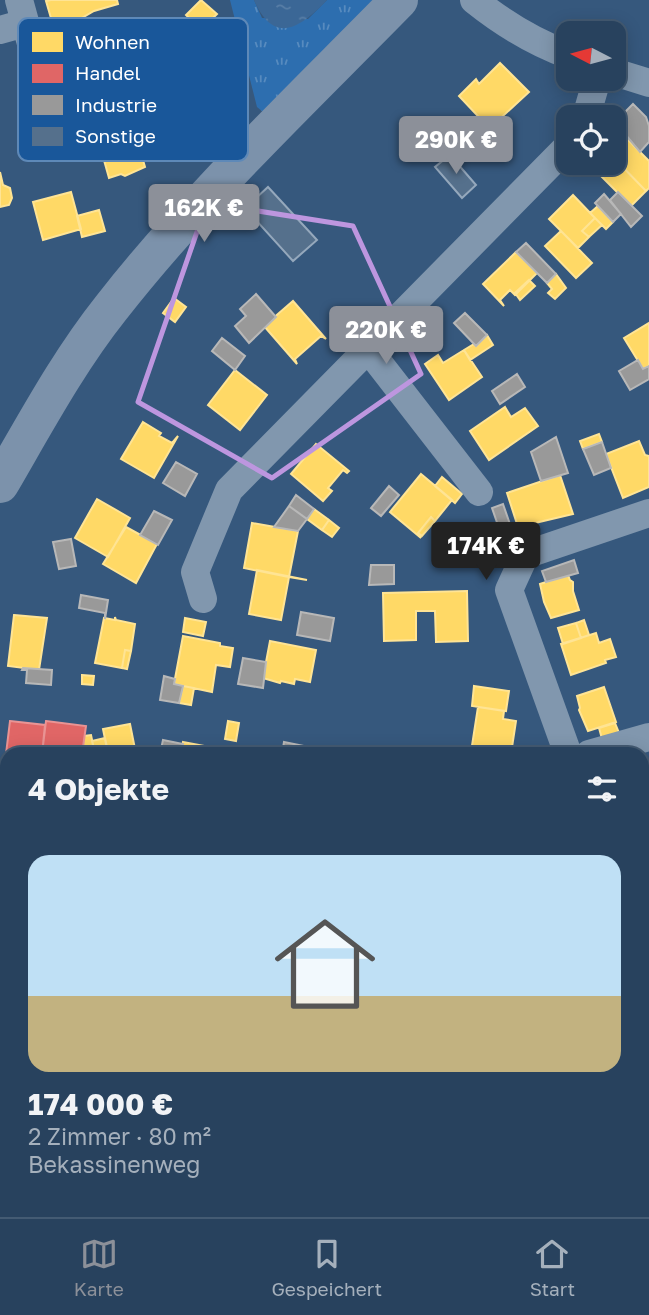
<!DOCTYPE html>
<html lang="de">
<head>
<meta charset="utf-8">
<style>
	:root { --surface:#28425e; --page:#344d67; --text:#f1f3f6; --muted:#a5b0bc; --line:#445b73; --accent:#8c9099 }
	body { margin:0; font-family:"Golos Text",sans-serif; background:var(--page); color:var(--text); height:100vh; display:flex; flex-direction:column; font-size:26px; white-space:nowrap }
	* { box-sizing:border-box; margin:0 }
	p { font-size:23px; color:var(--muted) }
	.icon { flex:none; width:38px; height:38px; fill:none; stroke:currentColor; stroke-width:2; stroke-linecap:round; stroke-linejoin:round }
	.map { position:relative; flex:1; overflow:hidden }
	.panel { position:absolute; left:0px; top:747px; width:649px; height:471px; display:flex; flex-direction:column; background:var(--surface); border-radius:21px 21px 0 0; box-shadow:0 4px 18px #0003,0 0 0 2px var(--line) }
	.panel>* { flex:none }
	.needle { width:46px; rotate:276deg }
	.tools { position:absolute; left:556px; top:21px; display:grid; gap:14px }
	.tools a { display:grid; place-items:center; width:70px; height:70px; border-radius:14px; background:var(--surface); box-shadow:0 4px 18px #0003,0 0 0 2px var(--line); font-size:35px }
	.price { position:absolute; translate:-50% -60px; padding:0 16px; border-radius:7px; background:var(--accent); color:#fff; font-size:23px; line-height:46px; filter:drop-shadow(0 2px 4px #0008) }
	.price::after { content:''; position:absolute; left:50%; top:42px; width:21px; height:16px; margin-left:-10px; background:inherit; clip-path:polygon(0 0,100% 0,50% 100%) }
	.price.active { background:#222; color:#fff }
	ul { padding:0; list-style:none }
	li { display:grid; align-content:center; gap:14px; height:371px; padding:0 28px }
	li+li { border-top:2px solid var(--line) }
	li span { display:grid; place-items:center; height:217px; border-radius:21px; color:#555 }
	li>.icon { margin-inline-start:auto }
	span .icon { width:126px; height:126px; fill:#fffc; stroke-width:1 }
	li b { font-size:30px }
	h2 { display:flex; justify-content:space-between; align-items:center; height:84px; padding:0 28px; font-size:30px }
	.menu { display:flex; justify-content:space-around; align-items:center; height:98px; border-top:2px solid var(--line); background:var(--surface); font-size:19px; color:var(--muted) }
	.menu a { display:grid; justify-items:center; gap:4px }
	.menu .active { color:var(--accent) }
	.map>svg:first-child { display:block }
	.grass { fill:url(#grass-tufts) }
	.water { fill:url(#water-ripples) }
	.homes { fill:#ffd966; stroke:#ffe494; stroke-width:2 }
	.shops { fill:#e06666; stroke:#e99494; stroke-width:2 }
	.industry { fill:#999; stroke:#b8b8b8; stroke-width:2 }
	.building { fill:#55708c; stroke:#95a8bc; stroke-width:2 }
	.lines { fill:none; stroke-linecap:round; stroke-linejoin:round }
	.street { stroke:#8197ae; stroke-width:28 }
	.secondary { stroke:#7c92ab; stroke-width:38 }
	.marked { fill:none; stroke:#bd96df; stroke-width:5; stroke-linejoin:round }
	.key { fill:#19579a; stroke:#5e89b8; stroke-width:2 }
	.key-label { font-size:19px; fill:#fff }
</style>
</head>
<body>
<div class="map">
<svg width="649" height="1217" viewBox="0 0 649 1217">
	<defs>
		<pattern id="grass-tufts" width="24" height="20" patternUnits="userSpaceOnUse" patternTransform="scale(1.75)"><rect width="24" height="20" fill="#2d6eaf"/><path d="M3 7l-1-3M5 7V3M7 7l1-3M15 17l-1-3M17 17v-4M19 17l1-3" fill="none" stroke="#578bbf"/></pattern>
		<pattern id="water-ripples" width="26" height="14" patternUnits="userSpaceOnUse" patternTransform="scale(1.75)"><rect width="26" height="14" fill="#3b6796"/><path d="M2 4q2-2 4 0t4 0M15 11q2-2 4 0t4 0" fill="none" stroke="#587ea6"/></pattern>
	</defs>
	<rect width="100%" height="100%" fill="#36587d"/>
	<path class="grass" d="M230 0H254L262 18 308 19 327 0H380L268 116 257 107Z
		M642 974 649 1001V1217H0V1100L7 1092V1211H642Z"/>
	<path class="water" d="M254 0H327C300 28 274 46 254 0Z"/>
	<path class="homes" d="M51 0H117L118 4 94 11 80 19 53 25 46 1Z
		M201 0 217 14 201 30 186 15Z
		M500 63 529 92 491 127V130L459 96 476 79 479 84Z
		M136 136 145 167 125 176 121 174 109 178 100 146Z
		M626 138 649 161V188L646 191 614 158V149Z
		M614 158 646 191 631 206 594 169 600 163H614Z
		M0 172 3 185 10 188 12 198 9 205 0 207Z
		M71 192 81 229 43 240 33 202Z
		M573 195 595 218 582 231 589 237 578 248 549 219Z
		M598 206 613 222 606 229 590 213Z
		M99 210 105 231 82 237 77 216Z
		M595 218 602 225 589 237 582 231Z
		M561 231 592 263 576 278 545 246Z
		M516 252 537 273 515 295 510 290 500 300 504 306 483 284Z
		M556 274 566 288 555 299 548 293 552 289 547 283Z
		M529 280 535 286 520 300 515 293Z
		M174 298 186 307 175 322 163 313Z
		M293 301 326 339 321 336 295 359 297 364 264 326Z
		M649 323V366L643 369 624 338Z
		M487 335 493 345 470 360 464 350 474 344 476 346Z
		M464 350 482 377 449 400 425 364 438 355 443 363Z
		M235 370 267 395 240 430 208 405Z
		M505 407 511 417 525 408 538 426 489 460 470 431Z
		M143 422 161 433 159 436 172 443 178 436 154 478 121 459Z
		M599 434 602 442 583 449 580 441Z
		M639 441 645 455 649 456V487L623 498 606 454Z
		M316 444 349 471 347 473 343 470 328 488 332 491 323 501 291 474Z
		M421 474 452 500 435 521 431 517 418 533 421 538 390 512Z
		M560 475 573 514 518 527 507 493Z
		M442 477 462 494 455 503 435 486Z
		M97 499 130 518 108 557 75 538Z
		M314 509 329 520 322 530 307 519Z
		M431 517 435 521 422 536 418 533Z
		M329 520 339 528 332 537 322 530Z
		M252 523 298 531 289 577 244 568Z
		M126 527 157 544 136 583 103 564Z
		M257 570 307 580 289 577 281 620 249 614Z
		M568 575 570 580 573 582V591L579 610 551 618 544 602 540 584Z
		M467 591 468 641 436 642 435 611H416V640L384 641 383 593Z
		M14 615 47 618 39 670 8 666Z
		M115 617 116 620 135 624 131 651 125 650 122 668 95 663 104 618 115 620Z
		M185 618 206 622 203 636 183 632Z
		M584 620 589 635 581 638 576 623Z
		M576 623 581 638 563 644 558 628Z
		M596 633 599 643 610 639 616 657 605 660 606 663 571 675 561 644Z
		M183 636 220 643V646L233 648 230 667 216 665 212 692 174 684Z
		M270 641 316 650 310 682 295 679 294 684 281 681 280 683 263 678Z
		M125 650 131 651 127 669 122 668Z
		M82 675 94 676 93 685 82 684Z
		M183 686 194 688 191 705 179 703Z
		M474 686 509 691 506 711 472 706Z
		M604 687 616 722 588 731 579 710 580 708 577 696Z
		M478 707 504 711 503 719 516 721 511 754 471 752Z
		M228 721 239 723 236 741 225 739Z
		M615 723 619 733 602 739 599 728Z
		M130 724 136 754H108L103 729Z
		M91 735 95 754H82L84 736Z
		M105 738 107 747 94 749 92 741Z
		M183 742 210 747 209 754H181Z
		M649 840V878L642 880V842Z
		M0 917 7 918V1001L0 1000Z"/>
	<path class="shops" d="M10 721 45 725 42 754H6Z
		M46 721 86 726 82 754H42Z
		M0 833H7V918L0 917Z"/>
	<path class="industry" d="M633 104 646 117 649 126V142L640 152 615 122Z
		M618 192 642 216 631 227 610 200Z
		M604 194 621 214 613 222 595 203Z
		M526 243 556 274 547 283 516 252Z
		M256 294 276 317 249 343 235 326 246 316 240 309Z
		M465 313 487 335 476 346 454 323Z
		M222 338 245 356 235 370 212 351Z
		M638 360 643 369 649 366V379L630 390 619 371Z
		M517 374 525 387 500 404 492 391Z
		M556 437 568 473 541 481 531 452Z
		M602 442 611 468 594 475 583 449Z
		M176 462 197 474 185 496 163 483Z
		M389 486 399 495 381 516 371 508Z
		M296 495 314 509 307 519 289 506Z
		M503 504 513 533 502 537 492 508Z
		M289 506 307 519 298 531 274 527Z
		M154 511 172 520 158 545 140 535Z
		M71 539 76 566 59 569 53 542Z
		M574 560 578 573 546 582 542 571Z
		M371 565H394V584L369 585Z
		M81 595 108 600 105 619V613L79 608Z
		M301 612 334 618 330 641 297 635Z
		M243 658 266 662 263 688 238 684Z
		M23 668 52 670 51 685 26 683 27 670H22Z
		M164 676 175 679 174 684 183 686 179 703 160 700Z
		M163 740 183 744 181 754H160Z
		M284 742 304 746 302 754H282Z
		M107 747 108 754H95L94 749Z
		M649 806V824L642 826V809Z
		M649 824V840L642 842V826Z"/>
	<path class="building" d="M450 155 476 185 462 198 435 167Z
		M268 187 317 240 293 261 245 208Z"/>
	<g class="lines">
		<path class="street" d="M19 0 59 145
			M474 0C504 24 533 42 569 55
			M0 30 25 23
			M614 72 649 83
			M586 117 597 79
			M368 349 479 492
			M203 599 195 572 229 490 569 145
			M568 754 509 590 525 555 649 513
			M589 754 649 737
			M0 799 7 800
			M642 913 649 914"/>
		<path class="secondary" d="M0 484C35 424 68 362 111 308 196 199 302 99 399 0"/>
	</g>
	<path class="marked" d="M207 203 353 226 421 374 272 478 138 402Z"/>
	<rect x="18" y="18" width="230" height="143" rx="10" class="key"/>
	<rect x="32" y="32" width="31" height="20" fill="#ffd966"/>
	<rect x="32" y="64" width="31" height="19" fill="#e06666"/>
	<rect x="32" y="95" width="31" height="20" fill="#999"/>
	<rect x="32" y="127" width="31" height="19" fill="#55708c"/>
	<g class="key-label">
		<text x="75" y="49">Wohnen</text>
		<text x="75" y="80">Handel</text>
		<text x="75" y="112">Industrie</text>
		<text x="75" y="143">Sonstige</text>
	</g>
</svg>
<div class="tools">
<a><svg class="needle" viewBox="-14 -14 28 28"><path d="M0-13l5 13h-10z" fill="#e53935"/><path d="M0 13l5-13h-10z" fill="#a5b0bc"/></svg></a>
<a><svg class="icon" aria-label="locate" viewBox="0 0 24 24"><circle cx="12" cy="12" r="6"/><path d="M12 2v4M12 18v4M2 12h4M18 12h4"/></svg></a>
</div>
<b class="price" style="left:456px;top:176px">290K €</b>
<b class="price" style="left:204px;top:244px">162K €</b>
<b class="price" style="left:386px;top:366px">220K €</b>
<b class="price active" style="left:486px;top:582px">174K €</b>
<section class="panel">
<h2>4 Objekte<svg class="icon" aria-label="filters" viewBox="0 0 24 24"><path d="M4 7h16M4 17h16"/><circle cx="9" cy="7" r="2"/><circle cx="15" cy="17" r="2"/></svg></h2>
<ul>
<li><span style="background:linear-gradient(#bfe0f5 65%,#c2b280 0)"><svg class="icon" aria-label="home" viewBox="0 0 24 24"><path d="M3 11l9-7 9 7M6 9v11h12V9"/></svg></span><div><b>174 000 €</b><p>2 Zimmer · 80 m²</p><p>Bekassinenweg</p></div></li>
</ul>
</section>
</div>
<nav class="menu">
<a class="active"><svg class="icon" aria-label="map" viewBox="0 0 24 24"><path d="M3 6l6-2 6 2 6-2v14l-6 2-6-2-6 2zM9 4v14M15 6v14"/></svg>Karte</a>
<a><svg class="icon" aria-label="saved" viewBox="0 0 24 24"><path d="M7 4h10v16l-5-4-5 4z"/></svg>Gespeichert</a>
<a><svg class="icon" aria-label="home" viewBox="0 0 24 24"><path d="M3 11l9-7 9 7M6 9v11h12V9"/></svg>Start</a>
</nav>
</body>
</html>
